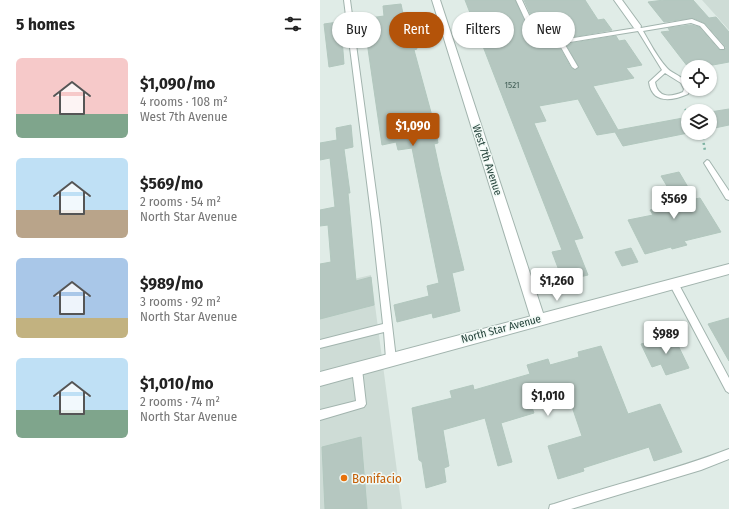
<!DOCTYPE html>
<html lang="en">
<head>
<meta charset="utf-8">
<style>
	:root { --surface:#fff; --page:#f6f6f6; --text:#222; --muted:#767676; --accent:#b45309 }
	body { margin:0; font-family:"Fira Sans Condensed",sans-serif; background:var(--page); color:var(--text); height:100vh; display:flex; flex-direction:column; font-size:15px; white-space:nowrap }
	* { box-sizing:border-box; margin:0 }
	p { font-size:13px; color:var(--muted) }
	.icon { flex:none; width:22px; height:22px; fill:none; stroke:currentColor; stroke-width:2; stroke-linecap:round; stroke-linejoin:round }
	.map { position:relative; flex:1; overflow:hidden }
	.drawer { display:flex; flex-direction:column; background:var(--surface); width:320px }
	.drawer>* { flex:none }
	.guide { position:absolute; left:12px; top:12px; width:337px; height:36px; display:flex; gap:8px }
	.fabs { position:absolute; left:361px; top:60px; display:grid; gap:8px }
	.fabs a { display:grid; place-items:center; width:36px; height:36px; border-radius:50%; background:var(--surface); box-shadow:0 1px 3px #0004; font-size:20px }
	.price { position:absolute; translate:-50% -34px; padding:0 9px; border-radius:4px; background:#fff; color:#222; font-size:13px; line-height:26px; filter:drop-shadow(0 1px 2px #0008) }
	.price::after { content:''; position:absolute; left:50%; top:24px; width:12px; height:9px; margin-left:-6px; background:inherit; clip-path:polygon(0 0,100% 0,50% 100%) }
	.price.active { background:var(--accent); color:#fff }
	ul { padding:0; list-style:none }
	li { display:flex; align-items:center; gap:12px; height:100px; padding:0 16px }
	li span { display:grid; place-items:center; flex:none; width:112px; height:80px; border-radius:6px; color:#555 }
	li>.icon { margin-inline-start:auto }
	span .icon { width:48px; height:48px; fill:#fffc; stroke-width:1 }
	li b { font-size:17px }
	h2 { display:flex; justify-content:space-between; align-items:center; height:48px; padding:0 16px; font-size:17px }
	.chip { padding:0 14px; border-radius:18px; background:var(--surface); box-shadow:0 1px 3px #0004; font-size:14px; line-height:36px }
	.chip.active { background:var(--accent); color:#fff }
	main { display:flex; flex:1; min-height:0 }
	.map>svg:first-child { display:block }
	.built { fill:#cedcd6 }
	.building { fill:#b5c7c0; stroke:#b2c7be }
	.lines { fill:none; stroke-linecap:round; stroke-linejoin:round }
	.service-casing { stroke:#a2b4ae; stroke-width:2 }
	.minor-casing { stroke:#a2b4ae; stroke-width:2 }
	.tertiary-casing { stroke:#a2b4ae; stroke-width:2 }
	.path-far1 { stroke:#7eb3a3; stroke-width:2; stroke-dasharray:1.5 2; stroke-linecap:butt }
	.path { stroke:#7eb3a3; stroke-width:2.5; stroke-dasharray:2 3; stroke-linecap:butt }
	.service { fill:#fff; fill-rule:evenodd }
	.minor { fill:#fff; fill-rule:evenodd }
	.tertiary { fill:#fff; fill-rule:evenodd }
	.food-dot { fill:#e8710a; stroke:#f1f9f5; stroke-width:1.5 }
	.labels { text-anchor:middle; dominant-baseline:central; stroke-width:3; stroke-linejoin:round; paint-order:stroke }
	.number-label { font-size:9px; fill:#446058 }
	.street-label { font-size:11px; fill:#1f3e36; stroke:#f1f9f5 }
	.near-food-label { font-size:13px; fill:#c56008; stroke:#f1f9f5; text-anchor:start }
</style>
</head>
<body>
<main>
<section class="drawer">
<h2>5 homes<svg class="icon" aria-label="filters" viewBox="0 0 24 24"><path d="M4 7h16M4 17h16"/><circle cx="9" cy="7" r="2"/><circle cx="15" cy="17" r="2"/></svg></h2>
<ul>
<li><span style="background:linear-gradient(#f6c9c9 70%,#7fa58c 0)"><svg class="icon" aria-label="home" viewBox="0 0 24 24"><path d="M3 11l9-7 9 7M6 9v11h12V9"/></svg></span><div><b>$1,090/mo</b><p>4 rooms · 108 m²</p><p>West 7th Avenue</p></div></li>
<li><span style="background:linear-gradient(#bfe0f5 65%,#b9a48a 0)"><svg class="icon" aria-label="home" viewBox="0 0 24 24"><path d="M3 11l9-7 9 7M6 9v11h12V9"/></svg></span><div><b>$569/mo</b><p>2 rooms · 54 m²</p><p>North Star Avenue</p></div></li>
<li><span style="background:linear-gradient(#a9c7e8 75%,#c2b280 0)"><svg class="icon" aria-label="home" viewBox="0 0 24 24"><path d="M3 11l9-7 9 7M6 9v11h12V9"/></svg></span><div><b>$989/mo</b><p>3 rooms · 92 m²</p><p>North Star Avenue</p></div></li>
<li><span style="background:linear-gradient(#bfe0f5 65%,#7fa58c 0)"><svg class="icon" aria-label="home" viewBox="0 0 24 24"><path d="M3 11l9-7 9 7M6 9v11h12V9"/></svg></span><div><b>$1,010/mo</b><p>2 rooms · 74 m²</p><p>North Star Avenue</p></div></li>
</ul>
</section>
<div class="map">
<svg width="409" height="509" viewBox="0 0 409 509">
	<rect width="100%" height="100%" fill="#e0ece7"/>
	<path class="built" d="M382 0H409V30Z
		M51 275 82 509H0V287Z"/>
	<path class="building" d="M145 0H195L209 31 215 32 217 29 204 0H265L278 20 284 19 292 30 241 39 237 41V43L251 68 256 70 259 67 246 44 296 36 299 41 305 40 322 65 306 68 314 78 273 86 298 130 363 118 368 125V133L303 146 295 132 277 135 258 99 219 106 226 121 214 123 263 238 254 240 268 275 243 281 232 252 242 250Z
		M344 0H373L389 18 396 17 409 32V62L382 67H368L341 32 350 31 348 28 371 25 379 27 399 50H405L406 47 385 23 373 18 344 22 328 2Z
		M81 4 86 28 91 27 97 49 94 50 115 127 118 143 114 144 120 172 144 270 132 273 140 311 113 318 112 313 77 322 74 305 109 296 107 286 119 283 92 148 78 150 76 142 62 145 46 35 36 36 34 20 64 16 63 6Z
		M25 21 27 38H22L24 64 9 67 4 24Z
		M409 109V125L390 129V112Z
		M31 125 33 147 24 149 30 193H28L36 281 51 277 54 305 0 319V264L11 262 8 225 0 226V210L15 207 10 158 0 160V143L17 140 16 128Z
		M359 172 375 199 380 198 401 232 364 241 367 245 352 249 351 247 325 254 308 220 333 215 330 210 356 204 357 203 341 176Z
		M311 248 318 262 302 266 295 252Z
		M409 318V361L388 324Z
		M353 335 369 368 346 375 341 364 332 367 321 344Z
		M281 346 308 414 340 404 362 452 334 461 329 447 263 468 264 471 238 479 228 446 262 436 247 392 210 402 214 413 181 423 192 462 178 466 165 418 123 430 129 466 124 468 126 482 106 488 102 462 99 460 92 408 132 398 130 391 153 385 154 390 210 374 207 365 228 359 230 365 259 357 258 352Z
		M41 437 47 509H5L2 447Z"/>
	<g class="lines">
		<defs>
			<path id="service" d="M24 0H30L60 222 76 359 74 362 71 363 68 362 66 359 64 332 0 348V340L63 324 52 222Z
				M196 0H202L216 30 215 31 210 30Z
				M372 19 384 24 404 47V49H400L380 26 371 23 323 31C330 43 337 57 347 68 353 75 368 77 368 89H370L368 94C352 101 332 104 329 82L342 70 318 31 244 43 258 67 255 69 252 67 238 42 241 40 316 28 314 26 317 24 321 28ZM345 73 361 83 364 89 363 92C351 97 338 99 335 82Z
				M387 160 389 161 409 191V200L406 199 384 163Z
				M354 280 357 281 409 378V393L406 391 351 287 350 284 351 281Z
				M37 365 40 366 42 369 46 404 44 407 0 420V410L36 401 32 369 34 366Z
				M409 449V459L381 470 251 509H229L230 505 234 504C292 485 352 471 409 449Z"/>
			<path id="minor" d="M112 0H120L225 319 223 323 218 325 213 323 211 319Z
				M294 0H302L321 26 320 28H314Z"/>
			<path id="tertiary" d="M409 264V274L0 386V372Z"/>
		</defs>
		<use href="#service" class="service-casing"/>
		<use href="#minor" class="minor-casing"/>
		<use href="#tertiary" class="tertiary-casing"/>
		<path class="path-far1" d="M365 109 368 113"/>
		<path class="path" d="M382 133 385 151"/>
		<use href="#service" class="service"/>
		<use href="#minor" class="minor"/>
		<use href="#tertiary" class="tertiary"/>
	</g>
	<circle class="food-dot" cx="24" cy="478" r="4"/>
	<g class="labels">
		<g class="number-label">
			<text x="192" y="85">1521</text>
		</g>
		<g class="street-label">
			<text transform="translate(167 160) rotate(72)">West 7th Avenue</text>
			<text transform="translate(181 329) rotate(-15)">North Star Avenue</text>
		</g>
		<g class="near-food-label">
			<text x="32" y="478">Bonifacio</text>
		</g>
	</g>
</svg>
<div class="fabs">
<a><svg class="icon" aria-label="locate" viewBox="0 0 24 24"><circle cx="12" cy="12" r="6"/><path d="M12 2v4M12 18v4M2 12h4M18 12h4"/></svg></a>
<a><svg class="icon" aria-label="layers" viewBox="0 0 24 24"><path d="M12 4l9 5-9 5-9-5zM3 14l9 5 9-5"/></svg></a>
</div>
<b class="price active" style="left:93px;top:147px">$1,090</b>
<b class="price" style="left:354px;top:220px">$569</b>
<b class="price" style="left:237px;top:302px">$1,260</b>
<b class="price" style="left:346px;top:355px">$989</b>
<b class="price" style="left:228px;top:417px">$1,010</b>
<div class="guide">
<a class="chip">Buy</a>
<a class="chip active">Rent</a>
<a class="chip">Filters</a>
<a class="chip">New</a>
</div>
</div>
</main>
</body>
</html>
